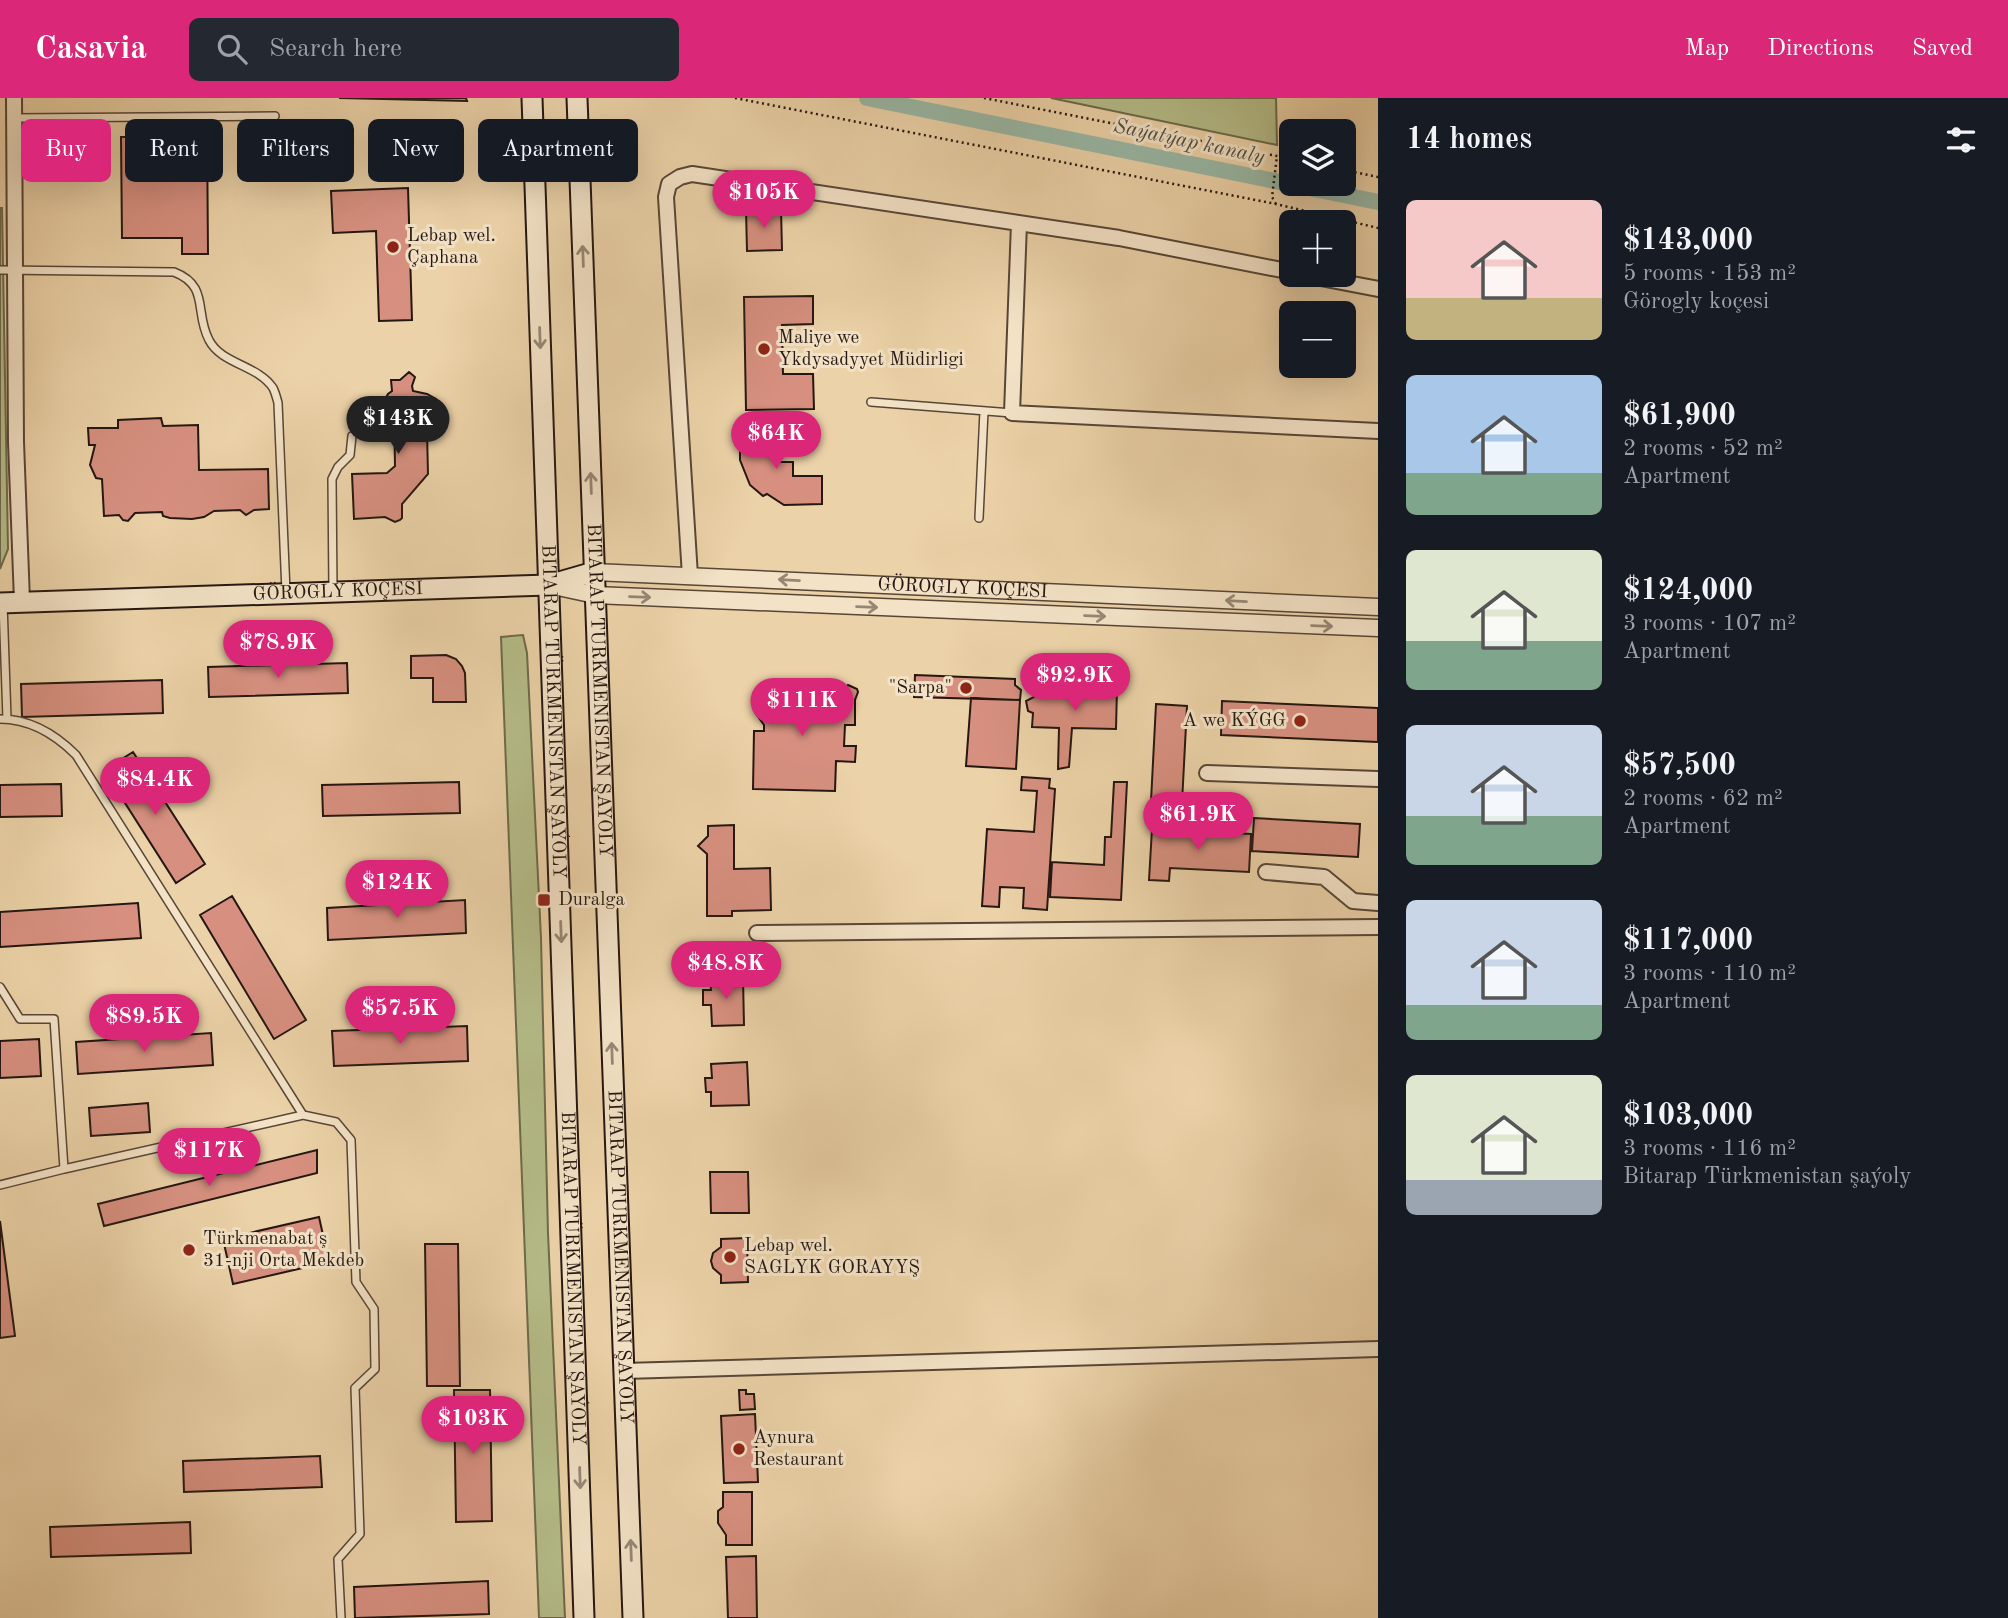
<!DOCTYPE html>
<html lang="en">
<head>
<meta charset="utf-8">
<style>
	:root { --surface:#171b24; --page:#242831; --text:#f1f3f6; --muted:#9ea1a6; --accent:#db2777 }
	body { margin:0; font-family:"Old Standard TT",serif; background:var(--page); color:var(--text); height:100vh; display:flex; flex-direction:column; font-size:26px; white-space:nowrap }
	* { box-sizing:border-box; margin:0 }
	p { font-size:23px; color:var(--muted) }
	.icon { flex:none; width:38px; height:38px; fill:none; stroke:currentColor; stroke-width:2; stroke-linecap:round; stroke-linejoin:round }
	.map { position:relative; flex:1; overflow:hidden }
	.details { display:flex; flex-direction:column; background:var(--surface); width:630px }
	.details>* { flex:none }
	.banner { position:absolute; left:21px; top:21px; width:665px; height:63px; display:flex; gap:14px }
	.tools { position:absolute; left:1279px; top:21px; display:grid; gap:14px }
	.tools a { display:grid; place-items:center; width:77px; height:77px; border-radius:10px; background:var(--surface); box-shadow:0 7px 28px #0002; font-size:35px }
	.price { position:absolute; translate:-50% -60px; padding:0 16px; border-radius:24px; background:var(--accent); color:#fff; font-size:23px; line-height:46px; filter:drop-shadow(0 2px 4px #0008) }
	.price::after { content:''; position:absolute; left:50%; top:42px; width:21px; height:16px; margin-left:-10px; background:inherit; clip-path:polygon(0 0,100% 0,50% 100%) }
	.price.current { background:#222; color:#fff }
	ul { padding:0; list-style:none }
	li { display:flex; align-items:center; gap:21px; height:175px; padding:0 28px }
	li span { display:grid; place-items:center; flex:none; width:196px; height:140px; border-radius:10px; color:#555 }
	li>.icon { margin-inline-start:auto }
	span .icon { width:84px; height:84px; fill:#fffc; stroke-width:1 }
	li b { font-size:30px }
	h2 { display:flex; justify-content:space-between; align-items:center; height:84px; padding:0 28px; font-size:30px }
	.pill { padding:0 24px; border-radius:10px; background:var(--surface); box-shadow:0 7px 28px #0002; font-size:24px; line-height:63px }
	.pill.current { background:var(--accent); color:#fff }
	header { display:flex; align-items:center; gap:42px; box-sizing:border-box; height:98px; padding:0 35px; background:var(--accent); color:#fff }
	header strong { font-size:33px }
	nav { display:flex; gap:38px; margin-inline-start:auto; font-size:24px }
	.search { width:490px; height:63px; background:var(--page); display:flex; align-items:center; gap:18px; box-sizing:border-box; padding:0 24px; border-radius:10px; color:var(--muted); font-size:26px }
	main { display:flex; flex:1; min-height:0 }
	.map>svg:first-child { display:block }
	.green { fill:#b5bd89; stroke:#6d6a4d; stroke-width:2 }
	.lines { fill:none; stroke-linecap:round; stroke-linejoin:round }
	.canal { stroke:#99b8a6; stroke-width:16 }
	.building { fill:#d79080; stroke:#251711; stroke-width:2 }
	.service-casing { stroke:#574637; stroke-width:10 }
	.minor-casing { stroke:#574637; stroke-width:18 }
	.tertiary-casing { stroke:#574637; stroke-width:19 }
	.secondary-casing { stroke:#251711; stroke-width:23 }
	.path { stroke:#251711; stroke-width:2.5; stroke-dasharray:2 3.5; stroke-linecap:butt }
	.service { stroke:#f3e2c6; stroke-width:7 }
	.minor { stroke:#f3e2c6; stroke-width:14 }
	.tertiary { stroke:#f3e2c6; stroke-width:16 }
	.secondary { stroke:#f3e2c6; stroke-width:19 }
	.oneway { stroke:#968775 }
	.poi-dot { fill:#8f2418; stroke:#f3e2c6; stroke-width:2.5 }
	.labels { text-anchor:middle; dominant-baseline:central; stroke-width:6; stroke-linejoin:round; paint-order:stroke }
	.poi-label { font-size:19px; fill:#251711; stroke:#f3e2c6; text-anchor:start }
	.street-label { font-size:19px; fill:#251711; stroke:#f3e2c6 }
	.water-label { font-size:21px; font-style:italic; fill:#4e4f45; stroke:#f3e2c6 }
</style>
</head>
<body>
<header>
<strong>Casavia</strong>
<div class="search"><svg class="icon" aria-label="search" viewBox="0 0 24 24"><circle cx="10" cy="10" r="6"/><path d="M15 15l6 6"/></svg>Search here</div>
<nav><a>Map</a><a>Directions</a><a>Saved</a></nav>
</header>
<main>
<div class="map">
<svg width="1378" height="1520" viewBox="0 0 1378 1520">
	<rect width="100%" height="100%" fill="#ecd2a8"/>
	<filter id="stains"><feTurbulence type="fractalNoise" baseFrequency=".00286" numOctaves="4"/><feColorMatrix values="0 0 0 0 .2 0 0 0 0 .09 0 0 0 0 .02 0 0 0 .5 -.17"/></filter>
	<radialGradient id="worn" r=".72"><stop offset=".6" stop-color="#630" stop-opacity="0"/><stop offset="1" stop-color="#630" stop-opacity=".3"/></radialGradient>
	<path class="green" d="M1051 0H1276L1277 47Z
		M0 110H2L8 451 0 471Z
		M523 537 527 555 541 840 548 1135 565 1520H539L501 539Z"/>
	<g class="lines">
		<path class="canal" d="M867 0 1378 104"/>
	</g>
	<path class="building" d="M339 0H466L467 3Z
		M207 27 208 156H182V140H122L121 39H156V28Z
		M408 90 412 222 379 223 376 133 333 135 331 93Z
		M781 111 782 152 747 153 746 112Z
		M813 198V226L782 227 783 276H813L814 311 746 312 744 199Z
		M409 274 415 279 412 288 413 293 427 296 436 301 429 319 427 333 428 376 402 406V420L400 422 395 424 385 419 354 421 352 376 387 375 395 368 394 312 385 307 384 303 388 296 392 293 391 282H400Z
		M161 320 163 328 198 327 199 372 268 371 269 411 254 412 246 417 240 412 214 413 204 419 192 421 170 420 163 418 162 414 135 415 128 423 123 422 119 417 104 418 102 381 96 380 90 367 95 347H89L88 330H118V322Z
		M778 333V364H793V378H822V406L784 407 767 396 763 398 750 387 740 362V334Z
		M446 557 456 561 462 568 465 575 466 604H433V580H411V558Z
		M347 565 348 595 209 599 208 569Z
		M915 577 1015 581V587L1021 592 1020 602 914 599Z
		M1097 580 1103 583 1104 590H1117L1116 631 1072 630 1069 669 1058 671 1059 630 1032 629 1033 615 1028 613 1026 603 1034 599V594L1065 597 1068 588 1089 589Z
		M162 582 163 615 22 619 21 586Z
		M781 587 789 590 795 598H800V589L842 592 848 587 857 591 858 594 855 602V627H845L844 648H856L855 664 836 663 835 693 753 691 754 633H764V627L756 616 755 605 760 593 771 588Z
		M971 600 1020 602 1016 671 966 668Z
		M1222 603 1378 610V644L1221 637Z
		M1156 606 1187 608 1182 705 1151 703Z
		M133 654 205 766 176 785 104 672Z
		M1022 679 1050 681 1049 690 1055 691 1047 812 1023 810 1024 790 1000 789 999 809 982 808 987 731 1034 734 1037 693 1021 692Z
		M459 684 460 715 323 718 322 687Z
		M1114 684H1127L1121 802 1050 799 1052 764 1104 767 1105 739H1111Z
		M61 686 62 718 0 719V687Z
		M1254 720 1360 726 1358 759 1252 753Z
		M734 727V771L770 770 771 812 732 813V818H707V756L698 748 708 738V728Z
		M1152 731 1251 736 1249 774 1170 770 1169 783 1149 782Z
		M232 798 306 922 274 941 200 817Z
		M465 802 466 835 328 842 327 810Z
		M138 805 141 840 0 849V814Z
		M710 880H743L744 927 712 928 711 907H703V892H711Z
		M467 928 468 963 334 968 332 933Z
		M211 935 213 967 78 976 76 944Z
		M39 941 41 978 0 980V943Z
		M747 964 749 1007 711 1008V994H706L705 980H712L711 966Z
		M148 1005 150 1034 91 1038 89 1010Z
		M317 1052V1075L104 1128 98 1106Z
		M710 1074H748L749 1115H711Z
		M319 1119 329 1164 233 1186 223 1141Z
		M0 1123 15 1238 0 1240Z
		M747 1140 748 1184 721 1185V1177L713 1170 711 1163 713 1155 721 1149V1141Z
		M425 1146H458L460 1288H427Z
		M454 1292H490L492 1423 456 1424Z
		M739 1292H746V1296H754L755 1311 740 1312Z
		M755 1316 758 1384 724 1385 721 1318Z
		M320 1358 322 1389 184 1394 183 1363Z
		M723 1394H752V1447H726V1437L718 1425V1413L723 1409Z
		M190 1424 191 1455 51 1459 50 1429Z
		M756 1458 757 1520H728L726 1459Z
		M488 1483 489 1516 355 1520 354 1489Z"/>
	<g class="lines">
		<defs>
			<path id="service" d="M14 20 275 18
				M0 172 174 174C210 188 194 214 209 242 221 266 258 267 273 290 275 294 277 301 278 305L286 494
				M871 304 1012 315
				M979 420 984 313
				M333 493 332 381 338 369 350 357 352 338
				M3 505 7 621
				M0 621C31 621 55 636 76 657L303 1017 336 1024 351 1042 356 1184 374 1211 375 1271 355 1290 360 1436 338 1461 341 1520
				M0 889 20 921H54L64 1071 0 1087
				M64 1071 303 1017"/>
			<path id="minor" d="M14 0 16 344 22 503
				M1019 125 1012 315 1378 333
				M1305 177 1378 191
				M690 478 666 99 669 86 680 79 692 76 1119 140 1292 174
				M1207 675 1378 681
				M1266 774 1324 779 1353 803 1378 805
				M757 835 1378 829
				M624 1273 1378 1251"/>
			<g id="tertiary">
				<path id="s1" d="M594 474 1378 509"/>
				<path d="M549 487 595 497 1378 530"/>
			</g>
			<g id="secondary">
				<path id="s2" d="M532 0 584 1520"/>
				<path id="s3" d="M577 0 633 1520"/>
				<path id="s4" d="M0 505 549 487 594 474"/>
			</g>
		</defs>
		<use href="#service" class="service-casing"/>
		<use href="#minor" class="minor-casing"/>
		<use href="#tertiary" class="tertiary-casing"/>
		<use href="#secondary" class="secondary-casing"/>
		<path class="path" d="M735 0 1276 106 1378 130
			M984 0 1292 61
			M1344 72 1378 79
			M1276 106 1272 99 1277 58"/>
		<use href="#service" class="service"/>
		<use href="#minor" class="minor"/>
		<use href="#tertiary" class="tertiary"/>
		<use href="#secondary" class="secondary"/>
	</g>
	<defs><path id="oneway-shaft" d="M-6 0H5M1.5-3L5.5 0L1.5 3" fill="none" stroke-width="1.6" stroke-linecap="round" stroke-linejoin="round" transform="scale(1.75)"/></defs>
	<g class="oneway">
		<use href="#oneway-shaft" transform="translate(583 158) rotate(-92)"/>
		<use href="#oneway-shaft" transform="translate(540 240) rotate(88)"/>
		<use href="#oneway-shaft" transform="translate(591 385) rotate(-92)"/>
		<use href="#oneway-shaft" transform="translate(789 482) rotate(-177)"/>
		<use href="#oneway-shaft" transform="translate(640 499) rotate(2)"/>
		<use href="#oneway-shaft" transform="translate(1236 503) rotate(-177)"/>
		<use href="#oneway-shaft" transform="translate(867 509) rotate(2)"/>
		<use href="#oneway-shaft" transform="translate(1095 518) rotate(2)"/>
		<use href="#oneway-shaft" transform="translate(1322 528) rotate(2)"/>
		<use href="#oneway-shaft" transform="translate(561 834) rotate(88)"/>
		<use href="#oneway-shaft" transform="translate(612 955) rotate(-92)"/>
		<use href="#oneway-shaft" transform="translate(580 1380) rotate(88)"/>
		<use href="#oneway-shaft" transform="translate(631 1452) rotate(-92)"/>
	</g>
	<g class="poi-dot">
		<circle cx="393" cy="149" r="7"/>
		<circle cx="764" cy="251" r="7"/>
		<circle cx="966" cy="590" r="7"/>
		<circle cx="1300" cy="623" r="7"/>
		<rect x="537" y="795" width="14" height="14" rx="3.5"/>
		<circle cx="189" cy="1152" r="7"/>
		<circle cx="730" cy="1159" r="7"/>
		<circle cx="739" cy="1351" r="7"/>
	</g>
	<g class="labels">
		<g class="poi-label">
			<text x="407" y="138">Lebap wel.<tspan x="407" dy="22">Çaphana</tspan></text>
			<text x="778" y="240">Maliye we<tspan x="778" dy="22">Ykdysadyyet Müdirligi</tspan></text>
			<text x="952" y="590" text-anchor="end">"Sarpa"</text>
			<text x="1286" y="623" text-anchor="end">A we KÝGG</text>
			<text x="558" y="802">Duralga</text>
			<text x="203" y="1141">Türkmenabat ş<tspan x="203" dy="22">31-nji Orta Mekdeb</tspan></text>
			<text x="744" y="1148">Lebap wel.<tspan x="744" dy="22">SAGLYK GORAYYŞ</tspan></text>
			<text x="753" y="1340">Aynura<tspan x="753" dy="22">Restaurant</tspan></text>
		</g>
		<g class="street-label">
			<text stroke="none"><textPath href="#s1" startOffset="369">GÖROGLY KOÇESI</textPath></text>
			<text stroke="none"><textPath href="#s4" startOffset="338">GÖROGLY KOÇESI</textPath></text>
			<text stroke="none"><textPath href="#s3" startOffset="593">BITARAP TURKMENISTAN ŞAYOLY</textPath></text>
			<text stroke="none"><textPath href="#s2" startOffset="614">BITARAP TÜRKMENISTAN ŞAÝOLY</textPath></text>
			<text stroke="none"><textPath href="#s3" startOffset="1160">BITARAP TURKMENISTAN ŞAYOLY</textPath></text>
			<text stroke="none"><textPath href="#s2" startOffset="1181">BITARAP TÜRKMENISTAN ŞAÝOLY</textPath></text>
		</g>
		<g class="water-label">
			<text transform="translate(1189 44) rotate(12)">Saýatýap kanaly</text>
		</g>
	</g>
	<rect width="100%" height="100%" filter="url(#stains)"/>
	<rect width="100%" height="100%" fill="url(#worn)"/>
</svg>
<div class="tools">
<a><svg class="icon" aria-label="layers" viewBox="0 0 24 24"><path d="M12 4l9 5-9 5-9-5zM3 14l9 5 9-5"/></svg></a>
<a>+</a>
<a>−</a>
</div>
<b class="price" style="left:764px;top:132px">$105K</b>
<b class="price current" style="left:398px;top:358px">$143K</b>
<b class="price" style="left:776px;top:373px">$64K</b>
<b class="price" style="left:278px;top:582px">$78.9K</b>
<b class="price" style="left:1075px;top:615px">$92.9K</b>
<b class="price" style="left:802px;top:640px">$111K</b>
<b class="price" style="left:155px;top:719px">$84.4K</b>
<b class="price" style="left:1198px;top:754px">$61.9K</b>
<b class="price" style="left:397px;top:822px">$124K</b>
<b class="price" style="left:726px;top:903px">$48.8K</b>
<b class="price" style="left:400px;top:948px">$57.5K</b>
<b class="price" style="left:144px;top:956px">$89.5K</b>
<b class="price" style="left:209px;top:1090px">$117K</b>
<b class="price" style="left:473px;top:1358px">$103K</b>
<div class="banner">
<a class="pill current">Buy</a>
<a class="pill">Rent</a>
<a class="pill">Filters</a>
<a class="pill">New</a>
<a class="pill">Apartment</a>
</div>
</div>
<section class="details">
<h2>14 homes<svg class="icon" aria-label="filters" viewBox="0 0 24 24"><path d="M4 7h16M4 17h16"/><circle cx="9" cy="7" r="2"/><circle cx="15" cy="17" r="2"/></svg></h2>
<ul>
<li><span style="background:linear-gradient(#f6c9c9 70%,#c2b280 0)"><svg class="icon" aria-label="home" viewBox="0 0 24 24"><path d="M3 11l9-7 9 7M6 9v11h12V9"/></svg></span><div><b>$143,000</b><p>5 rooms · 153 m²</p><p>Görogly koçesi</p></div></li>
<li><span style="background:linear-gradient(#a9c7e8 70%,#7fa58c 0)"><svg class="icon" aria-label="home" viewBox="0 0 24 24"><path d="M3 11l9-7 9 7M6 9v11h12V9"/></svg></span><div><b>$61,900</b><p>2 rooms · 52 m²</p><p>Apartment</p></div></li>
<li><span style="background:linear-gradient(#dfe7d0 65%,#7fa58c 0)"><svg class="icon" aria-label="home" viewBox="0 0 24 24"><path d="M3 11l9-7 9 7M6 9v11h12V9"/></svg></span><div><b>$124,000</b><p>3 rooms · 107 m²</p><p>Apartment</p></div></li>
<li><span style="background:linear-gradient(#c9d6e8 65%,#7fa58c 0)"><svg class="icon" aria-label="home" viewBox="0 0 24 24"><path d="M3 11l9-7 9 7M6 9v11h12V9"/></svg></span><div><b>$57,500</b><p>2 rooms · 62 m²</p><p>Apartment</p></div></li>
<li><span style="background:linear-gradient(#c9d6e8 75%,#7fa58c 0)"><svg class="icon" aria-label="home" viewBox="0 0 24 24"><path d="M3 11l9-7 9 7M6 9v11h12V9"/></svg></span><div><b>$117,000</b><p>3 rooms · 110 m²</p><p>Apartment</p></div></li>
<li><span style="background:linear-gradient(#dfe7d0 75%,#9aa5b1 0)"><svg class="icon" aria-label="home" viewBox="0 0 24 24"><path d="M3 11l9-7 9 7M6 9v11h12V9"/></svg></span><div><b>$103,000</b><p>3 rooms · 116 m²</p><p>Bitarap Türkmenistan şaýoly</p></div></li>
</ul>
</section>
</main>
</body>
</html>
